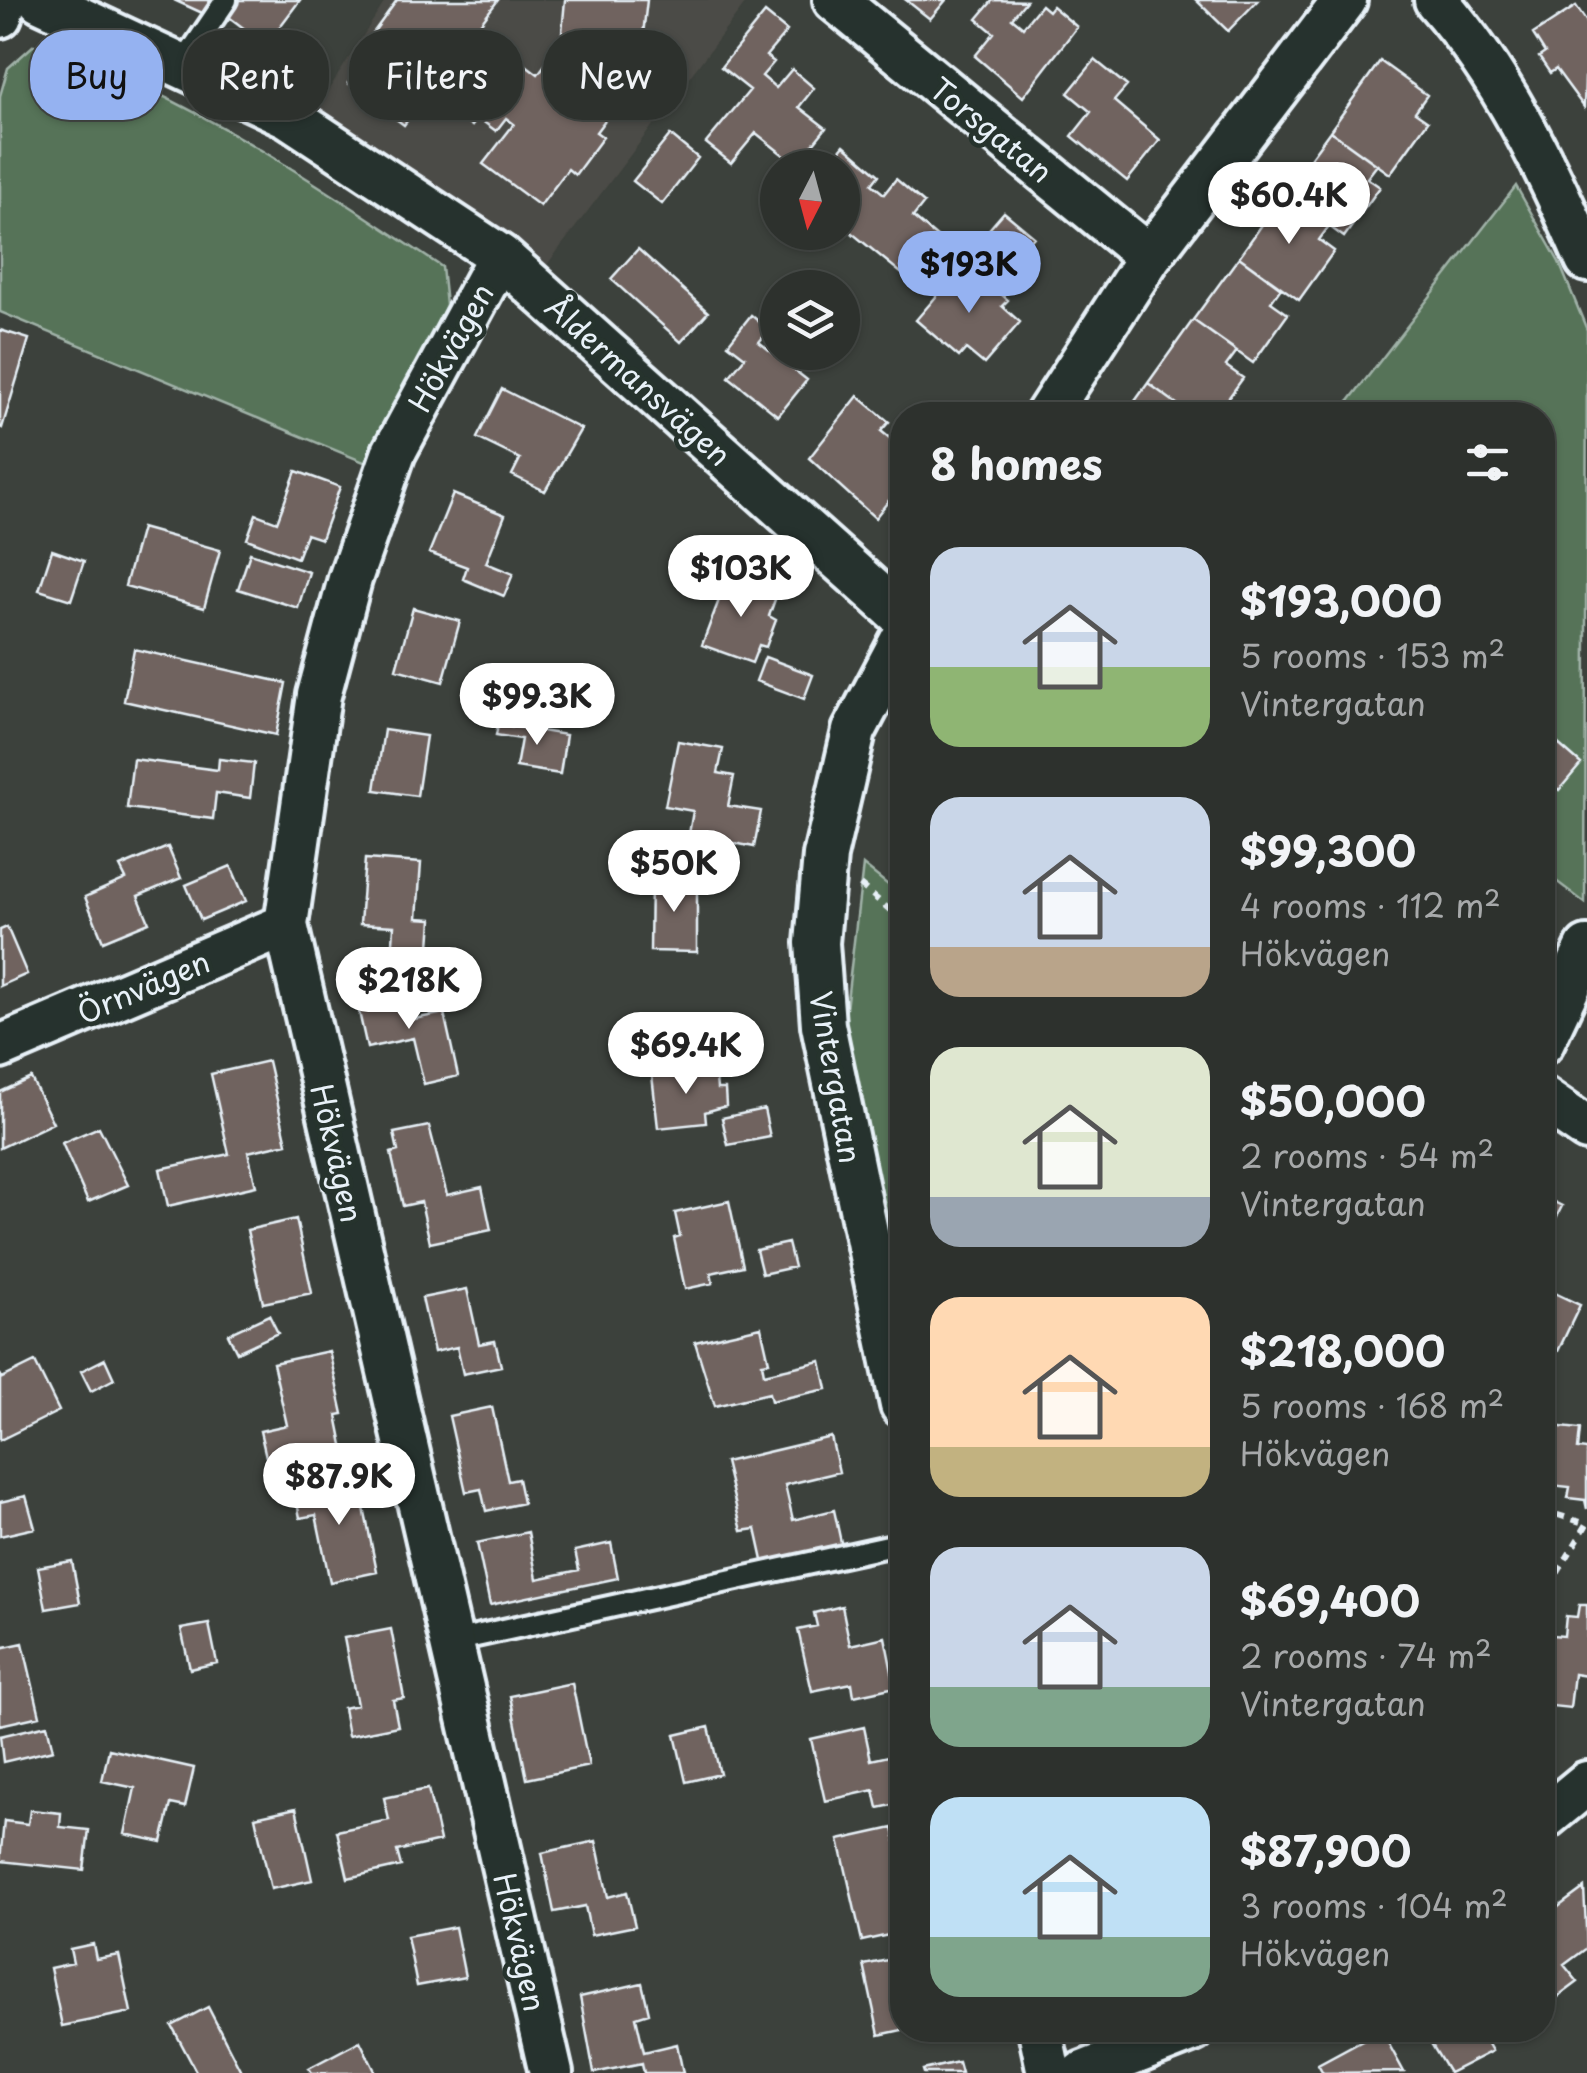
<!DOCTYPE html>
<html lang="en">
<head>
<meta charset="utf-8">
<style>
	:root { --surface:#2d312d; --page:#353935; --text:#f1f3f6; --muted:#a7a9aa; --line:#484c49; --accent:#95b2f1 }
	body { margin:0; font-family:"Playpen Sans",sans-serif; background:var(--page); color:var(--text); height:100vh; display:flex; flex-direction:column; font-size:38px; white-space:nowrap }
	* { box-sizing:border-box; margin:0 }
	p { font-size:32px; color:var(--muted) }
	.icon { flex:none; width:55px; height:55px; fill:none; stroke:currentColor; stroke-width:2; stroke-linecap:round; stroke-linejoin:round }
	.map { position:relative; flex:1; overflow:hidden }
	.panel { position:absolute; left:890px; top:402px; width:665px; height:1640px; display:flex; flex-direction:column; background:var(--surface); border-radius:40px; box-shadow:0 2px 8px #0004,0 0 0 2px var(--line) }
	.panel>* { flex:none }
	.banner { position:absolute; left:30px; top:30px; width:710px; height:90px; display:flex; gap:20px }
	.needle { width:65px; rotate:186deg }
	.fabs { position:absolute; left:760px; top:150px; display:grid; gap:20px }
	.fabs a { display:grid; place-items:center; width:100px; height:100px; border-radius:50%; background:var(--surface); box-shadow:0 2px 8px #0004,0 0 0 2px var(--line); font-size:50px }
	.price { position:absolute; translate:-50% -85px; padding:0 22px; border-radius:35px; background:#fff; color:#222; font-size:32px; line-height:65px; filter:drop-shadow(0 2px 5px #0008) }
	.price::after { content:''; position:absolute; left:50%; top:60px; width:30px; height:22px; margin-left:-15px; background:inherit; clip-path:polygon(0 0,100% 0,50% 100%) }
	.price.current { background:var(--accent); color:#111 }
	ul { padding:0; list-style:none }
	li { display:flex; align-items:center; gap:30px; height:250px; padding:0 40px }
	li span { display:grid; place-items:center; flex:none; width:280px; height:200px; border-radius:30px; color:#555 }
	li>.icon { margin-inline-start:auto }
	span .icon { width:120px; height:120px; fill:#fffc; stroke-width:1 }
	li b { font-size:42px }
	h2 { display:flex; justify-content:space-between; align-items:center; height:120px; padding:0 40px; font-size:42px }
	.tag { padding:0 35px; border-radius:40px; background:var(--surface); box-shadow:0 2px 8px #0004,0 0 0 2px var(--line); font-size:35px; line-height:90px }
	.tag.current { background:var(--accent); color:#111 }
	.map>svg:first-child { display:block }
	.built { fill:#4c4b46 }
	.green { fill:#577359; stroke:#a0b2a8; stroke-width:2.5 }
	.building { fill:#70635e; stroke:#e8f1f8; stroke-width:2.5 }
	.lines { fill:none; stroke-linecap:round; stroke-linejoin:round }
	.lane-casing { stroke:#e8f1f8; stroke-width:28 }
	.street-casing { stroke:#e8f1f8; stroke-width:50 }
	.path { stroke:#e8f1f8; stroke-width:6; stroke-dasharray:8 8; stroke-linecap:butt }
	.lane { stroke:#26332d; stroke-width:20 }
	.street { stroke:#26332d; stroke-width:42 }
	.labels { text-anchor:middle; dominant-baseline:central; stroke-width:9; stroke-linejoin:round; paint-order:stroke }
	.street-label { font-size:30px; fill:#e8f1f8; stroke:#26332d }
</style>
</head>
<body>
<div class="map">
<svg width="1587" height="2073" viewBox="0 0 1587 2073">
	<rect width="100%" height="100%" fill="#3c413c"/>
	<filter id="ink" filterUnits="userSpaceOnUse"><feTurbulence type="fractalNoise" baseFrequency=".01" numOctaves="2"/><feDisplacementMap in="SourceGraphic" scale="20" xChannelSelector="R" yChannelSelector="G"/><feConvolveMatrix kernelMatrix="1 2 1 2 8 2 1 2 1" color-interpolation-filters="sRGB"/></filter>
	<g filter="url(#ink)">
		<path class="built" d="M386 0H748L546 266 317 108Z"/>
		<path class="green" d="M34 45C179 87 316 184 442 267L446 305 371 465 0 312V96L8 68Z
			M1516 186 1559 262 1587 330 1585 903 1543 871 1542 415H1338Z
			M863 865 902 896V1344L839 1069Z"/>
		<path class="building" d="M174 0H219L211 17Z
			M236 0H300L266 45 225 14Z
			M397 0H498L467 41 474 47 484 33 538 74 561 43 565 0H647L641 52 594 47 581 65 623 96 596 132 603 137 575 175 568 169 540 206 483 164 514 124 506 118 496 131 478 118 472 126 448 108 454 100 441 90 451 77 444 71 404 125 348 83 381 39 373 33Z
			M906 0H946L930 19Z
			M993 0 1026 1 1012 18 1023 27 1041 5 1048 11 1052 6 1077 27 1023 97 975 56 994 33 977 19Z
			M1196 0H1258L1228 31Z
			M1576 6 1587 22 1584 107 1556 69 1550 73 1539 57 1545 53 1533 34Z
			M765 13 787 31 766 56 774 62 762 76 776 88 792 69 814 88 799 107 826 128 796 165 756 133 731 163 706 143 750 90 721 67Z
			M1095 60 1127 86 1114 101 1160 140 1127 181 1072 136 1091 112 1068 93Z
			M1380 61 1427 95 1415 112 1428 121 1390 174 1330 131Z
			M1330 131 1377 165 1367 178 1380 187 1344 237 1284 194Z
			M670 135 698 158 662 204 633 181Z
			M844 145 879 175 872 184 884 194 896 179 924 203 913 217 938 238 906 277 842 225V168H825Z
			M1284 194 1329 226 1319 240 1334 251 1299 300 1239 257Z
			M1004 212 1034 237 996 281 966 256Z
			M638 249 708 312 681 342 611 279Z
			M1239 257 1281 288 1271 302 1288 314 1253 363 1193 320Z
			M965 263 1008 300 1002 306 1020 322 984 364 966 349 959 357 916 320Z
			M751 315 769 330 759 342 807 380 778 416 729 377 745 357 728 344Z
			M1193 320 1237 351 1226 366 1243 378 1216 415H1192L1148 383Z
			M0 330 29 339 2 428 0 427Z
			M1148 383 1192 415H1125Z
			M502 389 581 429 545 491 512 475 520 459 477 438Z
			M858 396 889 422 881 431 902 448V484L875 518 809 458Z
			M296 471 340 487 321 539 306 534 297 558 247 539 256 514 277 522Z
			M453 494 505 515 486 563 513 574 504 596 463 579 467 567 429 553Z
			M141 528 220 550 204 608 125 586Z
			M52 550 84 561 71 600 39 590Z
			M250 553 309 572 298 608 238 589Z
			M728 576 777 594 769 616 776 620 766 647 759 645 752 663 702 645Z
			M413 608 460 621 443 682 396 669Z
			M134 649 286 683 276 735 124 701Z
			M765 657 813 675 804 699 756 681Z
			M498 724 566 735 560 774 516 767 521 739 496 735Z
			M384 730 426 736 417 796 375 790Z
			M678 741 723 749 718 773 734 776 728 806 761 811 754 847 689 834 693 811 665 806Z
			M1556 742 1581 764 1559 790 1542 776V757Z
			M133 759 218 770 219 759 254 763 250 798 216 793 213 819 127 808Z
			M168 847 181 878 138 896 149 922 103 941 85 897 126 879 120 867Z
			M365 859 421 863 417 918 432 919 430 947 393 944 394 926 360 924Z
			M231 866 246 901 201 920 186 885Z
			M651 879H697V952L650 951Z
			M7 927 27 974 0 986V930Z
			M407 987 414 1019 444 1013 458 1076 424 1084 413 1038 367 1048 356 998Z
			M268 1061 287 1143 248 1152 256 1186 168 1206 160 1169 229 1154 211 1074Z
			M715 1068 717 1089H725L726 1106 705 1112 706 1123 658 1128 652 1075Z
			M31 1078 53 1123 0 1148V1092Z
			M764 1109 770 1137 728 1145 722 1118Z
			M429 1126 447 1195 482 1187 491 1230 430 1243 421 1202 403 1206 391 1153 398 1151 394 1133Z
			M99 1127 128 1185 88 1202 62 1143Z
			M1542 1196 1562 1206 1544 1242 1542 1241Z
			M729 1201 743 1266 711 1273 713 1283 685 1289 674 1238 680 1236 675 1213Z
			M296 1219 312 1293 263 1303 247 1230Z
			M788 1243 794 1267 762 1274 756 1250Z
			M1542 1287 1580 1305 1558 1351 1542 1344Z
			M467 1289 479 1344 495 1341 501 1366 463 1374 457 1347 434 1352 422 1298Z
			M269 1315 278 1333 237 1352 228 1334Z
			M761 1327 769 1362 762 1363 764 1374 821 1361 827 1389 771 1401 769 1393 715 1406 695 1342Z
			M329 1351 343 1414 337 1415 343 1445 267 1461 260 1431 287 1425 273 1363Z
			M105 1359 114 1379 91 1391 81 1371Z
			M35 1362 59 1411 0 1440V1374L2 1378Z
			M492 1407 508 1481 518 1479 523 1503 486 1511 481 1489 466 1492 449 1416Z
			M1542 1425 1580 1429 1578 1449 1587 1450V1509L1585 1500 1568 1498 1570 1487 1550 1485 1551 1475 1542 1474Z
			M831 1437 839 1472 785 1485 793 1520 834 1510 842 1547 764 1565 756 1529 742 1531 725 1462Z
			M344 1477 350 1506 363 1503 377 1572 330 1582 316 1515 300 1518 294 1487Z
			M26 1496 35 1528 0 1536V1502Z
			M528 1532 537 1579 579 1570 575 1551 611 1543 618 1578 490 1605 477 1543Z
			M72 1561 80 1603 46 1609 38 1567Z
			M1579 1605H1587V1676L1574 1674 1570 1708 1542 1705V1647L1550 1648 1552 1635 1564 1636 1566 1616 1577 1617Z
			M842 1606 850 1645 885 1637 895 1687 854 1696 852 1683 812 1691 798 1630 817 1626 814 1613Z
			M209 1624 217 1663 190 1669 181 1629Z
			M391 1629 404 1698 393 1700 398 1726 348 1736 343 1708 357 1705 344 1638Z
			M23 1643 40 1716 0 1725V1648Z
			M572 1683 589 1766 527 1779 510 1696Z
			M47 1725 53 1750 3 1762 0 1736Z
			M709 1727 720 1774 686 1782 675 1735Z
			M864 1727 871 1760 902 1753V1803L878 1808 874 1790 825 1801 811 1739Z
			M109 1749 194 1768 185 1807 171 1804 162 1842 125 1834 135 1788 102 1781Z
			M428 1789 440 1841 397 1851 401 1866 348 1878 337 1831 389 1820 384 1798Z
			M296 1808 312 1880 271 1889 255 1817Z
			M30 1810 61 1813 60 1827 89 1830 84 1870 0 1861 4 1821 28 1824Z
			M893 1828 899 1855 902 1854V1932L862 1941 839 1840Z
			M596 1841 608 1897 627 1892 635 1926 591 1935 585 1906 554 1912 542 1853Z
			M1584 1888 1587 1948 1564 1965 1578 1982 1558 1997 1542 1976V1919Z
			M455 1927 465 1977 417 1986 407 1936Z
			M93 1944 96 1959 119 1955 131 2012 62 2026 50 1968 73 1963 70 1949Z
			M902 1957V2030L879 2035 864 1965Z
			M642 1983 649 2013 636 2017 644 2052 677 2044 683 2073H644L642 2063 594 2073 580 1997Z
			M208 2007 242 2073H197L172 2026Z
			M1381 2030 1404 2072 1323 2073 1318 2064Z
			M1423 2030H1480L1492 2051 1449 2073Z
			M360 2041 376 2073H312L309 2068Z
			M958 2062 961 2073H924L923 2070Z"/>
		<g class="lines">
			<defs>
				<path id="lane" d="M180 68 226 0
					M453 1641 902 1543"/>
				<path id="street" d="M40 0 288 116 500 256 902 616
					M835 0 1149 257
					M1436 0C1503 76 1547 168 1587 260
					M0 16 5 0
					M500 256 394 452 350 579 319 695 286 925 551 2073
					M1047 415 1149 257 1345 0
					M902 640 854 731 825 856 817 943 823 1025 902 1405
					M1542 1043 1587 948
					M0 1047 286 925
					M1542 1098 1587 1129
					M1542 1820 1587 1783
					M1040 2030 1049 2073
					M1083 2073 1193 2030"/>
			</defs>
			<use href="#lane" class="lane-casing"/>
			<use href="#street" class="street-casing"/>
			<path class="path" d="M860 885 902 920
				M1542 1510 1587 1524 1542 1599"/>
			<use href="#lane" class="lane"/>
			<use href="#street" class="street"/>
		</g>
	</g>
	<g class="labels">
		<g class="street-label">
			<text transform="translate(992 129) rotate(39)">Torsgatan</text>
			<text transform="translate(450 347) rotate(-61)">Hökvägen</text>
			<text transform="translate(639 380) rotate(42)">Åldermansvägen</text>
			<text transform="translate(143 986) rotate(-23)">Örnvägen</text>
			<text transform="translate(837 1077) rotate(80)">Vintergatan</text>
			<text transform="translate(338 1153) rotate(77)">Hökvägen</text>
			<text transform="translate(521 1942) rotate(77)">Hökvägen</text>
		</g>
	</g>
</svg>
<div class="fabs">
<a><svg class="needle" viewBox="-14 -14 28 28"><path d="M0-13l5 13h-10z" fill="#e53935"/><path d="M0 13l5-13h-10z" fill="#a7a9aa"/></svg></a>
<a><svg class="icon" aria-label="layers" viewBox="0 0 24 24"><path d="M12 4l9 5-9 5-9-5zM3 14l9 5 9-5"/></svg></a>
</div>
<b class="price" style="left:1289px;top:247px">$60.4K</b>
<b class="price current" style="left:969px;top:316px">$193K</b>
<b class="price" style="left:741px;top:620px">$103K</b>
<b class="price" style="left:537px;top:748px">$99.3K</b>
<b class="price" style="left:674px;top:915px">$50K</b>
<b class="price" style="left:409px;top:1032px">$218K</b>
<b class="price" style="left:686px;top:1097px">$69.4K</b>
<b class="price" style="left:339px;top:1528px">$87.9K</b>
<div class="banner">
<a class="tag current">Buy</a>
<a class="tag">Rent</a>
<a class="tag">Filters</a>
<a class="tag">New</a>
</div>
<section class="panel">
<h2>8 homes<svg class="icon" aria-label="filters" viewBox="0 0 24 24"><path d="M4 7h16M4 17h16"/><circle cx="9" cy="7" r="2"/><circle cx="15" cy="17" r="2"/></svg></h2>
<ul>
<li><span style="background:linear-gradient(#c9d6e8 60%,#8fb573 0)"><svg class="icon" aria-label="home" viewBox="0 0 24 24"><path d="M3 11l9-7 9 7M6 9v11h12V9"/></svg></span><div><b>$193,000</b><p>5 rooms · 153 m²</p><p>Vintergatan</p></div></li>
<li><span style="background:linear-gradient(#c9d6e8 75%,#b9a48a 0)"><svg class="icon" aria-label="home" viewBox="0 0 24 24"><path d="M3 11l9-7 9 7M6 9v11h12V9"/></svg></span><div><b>$99,300</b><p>4 rooms · 112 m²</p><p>Hökvägen</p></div></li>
<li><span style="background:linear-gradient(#dfe7d0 75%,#9aa5b1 0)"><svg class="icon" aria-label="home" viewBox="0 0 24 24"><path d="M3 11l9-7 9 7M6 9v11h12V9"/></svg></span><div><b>$50,000</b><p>2 rooms · 54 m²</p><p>Vintergatan</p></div></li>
<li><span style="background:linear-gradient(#ffd9b3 75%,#c2b280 0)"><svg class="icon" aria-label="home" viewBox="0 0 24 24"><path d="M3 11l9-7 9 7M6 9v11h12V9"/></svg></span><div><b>$218,000</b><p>5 rooms · 168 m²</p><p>Hökvägen</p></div></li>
<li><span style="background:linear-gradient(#c9d6e8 70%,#7fa58c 0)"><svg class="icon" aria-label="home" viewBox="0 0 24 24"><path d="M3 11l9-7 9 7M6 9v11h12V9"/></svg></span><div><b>$69,400</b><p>2 rooms · 74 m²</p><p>Vintergatan</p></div></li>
<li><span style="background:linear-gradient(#bfe0f5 70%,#7fa58c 0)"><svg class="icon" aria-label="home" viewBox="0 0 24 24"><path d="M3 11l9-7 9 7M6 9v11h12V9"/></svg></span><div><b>$87,900</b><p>3 rooms · 104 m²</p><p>Hökvägen</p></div></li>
</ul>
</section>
</div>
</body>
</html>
